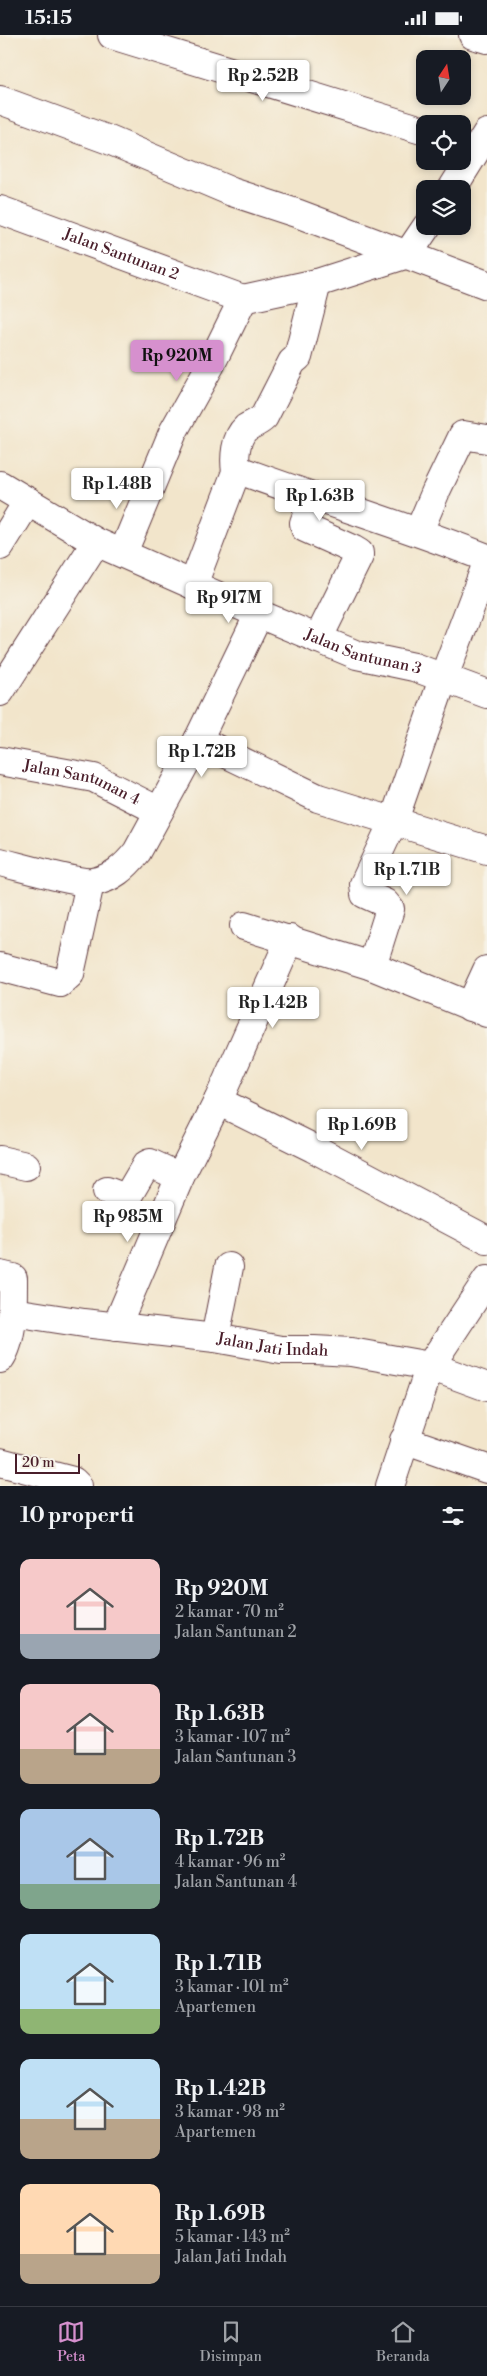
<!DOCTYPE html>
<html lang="id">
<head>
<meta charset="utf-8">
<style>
	:root { --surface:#171b24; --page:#20242c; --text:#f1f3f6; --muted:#9ea1a6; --line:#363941; --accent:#d690ce }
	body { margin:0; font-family:"Libre Bodoni",serif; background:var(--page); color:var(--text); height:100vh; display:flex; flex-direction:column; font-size:19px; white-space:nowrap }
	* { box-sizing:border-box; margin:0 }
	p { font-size:16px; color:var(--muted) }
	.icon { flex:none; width:28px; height:28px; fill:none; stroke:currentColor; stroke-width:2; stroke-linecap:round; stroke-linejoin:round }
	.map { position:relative; height:1451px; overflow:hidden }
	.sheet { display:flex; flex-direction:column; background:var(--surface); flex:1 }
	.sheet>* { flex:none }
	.needle { width:32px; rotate:12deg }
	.fabs { position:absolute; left:416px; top:15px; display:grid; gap:10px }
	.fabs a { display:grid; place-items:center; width:55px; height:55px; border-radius:10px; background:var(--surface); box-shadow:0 2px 8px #0003; font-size:25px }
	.scale { position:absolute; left:15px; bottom:12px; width:65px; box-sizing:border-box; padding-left:5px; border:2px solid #4a1f2b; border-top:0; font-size:14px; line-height:18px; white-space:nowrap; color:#4a1f2b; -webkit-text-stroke:4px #f7f3e8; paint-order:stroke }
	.price { position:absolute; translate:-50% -42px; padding:0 11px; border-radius:5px; background:#fff; color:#222; font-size:16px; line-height:32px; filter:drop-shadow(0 1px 2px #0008) }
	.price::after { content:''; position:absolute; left:50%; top:30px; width:15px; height:11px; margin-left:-8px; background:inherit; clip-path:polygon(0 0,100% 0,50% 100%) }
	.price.current { background:var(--accent); color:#111 }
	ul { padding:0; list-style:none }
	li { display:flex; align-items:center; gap:15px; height:125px; padding:0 20px }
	li span { display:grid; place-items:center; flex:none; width:140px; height:100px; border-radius:10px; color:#555 }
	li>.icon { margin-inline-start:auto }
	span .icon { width:60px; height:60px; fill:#fffc; stroke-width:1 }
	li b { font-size:21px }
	h2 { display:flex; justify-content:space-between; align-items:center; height:60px; padding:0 20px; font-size:21px }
	.status { display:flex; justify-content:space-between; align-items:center; height:35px; padding:0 25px; background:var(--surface); direction:ltr }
	.status svg { height:14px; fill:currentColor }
	.tab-bar { display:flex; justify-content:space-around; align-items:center; height:70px; border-top:1px solid var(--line); background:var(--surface); font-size:14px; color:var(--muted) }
	.tab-bar a { display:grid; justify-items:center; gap:2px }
	.tab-bar .current { color:var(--accent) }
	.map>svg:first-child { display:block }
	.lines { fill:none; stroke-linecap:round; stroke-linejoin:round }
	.minor-casing { stroke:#633d43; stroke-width:30 }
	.minor { stroke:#fff; stroke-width:28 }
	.labels { text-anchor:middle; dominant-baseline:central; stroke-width:5; stroke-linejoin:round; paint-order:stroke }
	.street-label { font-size:16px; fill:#4a1f2b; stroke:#f7f3e8 }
</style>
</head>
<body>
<div class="status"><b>15:15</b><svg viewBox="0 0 49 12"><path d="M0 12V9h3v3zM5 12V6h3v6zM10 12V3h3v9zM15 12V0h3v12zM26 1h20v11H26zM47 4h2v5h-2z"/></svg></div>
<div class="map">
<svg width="487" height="1451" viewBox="0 0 487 1451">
	<rect width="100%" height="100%" fill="#f7f3e8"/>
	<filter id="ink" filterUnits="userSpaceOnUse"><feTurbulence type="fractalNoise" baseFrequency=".02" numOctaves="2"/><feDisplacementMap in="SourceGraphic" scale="10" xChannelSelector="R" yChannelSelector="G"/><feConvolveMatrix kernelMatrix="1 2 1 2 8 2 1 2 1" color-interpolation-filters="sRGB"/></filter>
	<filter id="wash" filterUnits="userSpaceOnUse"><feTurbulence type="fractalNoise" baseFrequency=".0096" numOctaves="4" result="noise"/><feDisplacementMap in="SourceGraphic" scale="20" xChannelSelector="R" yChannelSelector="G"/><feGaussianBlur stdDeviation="1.12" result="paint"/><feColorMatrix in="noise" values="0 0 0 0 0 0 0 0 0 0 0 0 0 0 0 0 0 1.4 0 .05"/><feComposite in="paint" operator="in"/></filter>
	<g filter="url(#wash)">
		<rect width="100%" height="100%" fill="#f2e5cb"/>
	</g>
	<g filter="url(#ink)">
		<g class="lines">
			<defs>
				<g id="minor">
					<path d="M112 0 425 96"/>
					<path d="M473 0 487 4"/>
					<path d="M0 65 109 105 232 157 299 179 487 250"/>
					<path d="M452 154 487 98"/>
					<path id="s1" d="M0 175 243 264"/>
					<path d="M243 264 317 248 408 219 427 191"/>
					<path d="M236 434C319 465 404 490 487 523"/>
					<path id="s2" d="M0 450 96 507 259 579 357 620 414 632 487 659"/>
					<path d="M313 463 304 488 305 493 354 515 359 518V521L318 604"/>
					<path d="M419 496 436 456 463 400 487 404"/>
					<path d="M0 511 28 466"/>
					<path d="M123 518 173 397 210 331 243 264"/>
					<path d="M193 550 236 437C234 423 235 403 246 393 252 389 258 388 264 382L292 327 298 322 317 248"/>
					<path d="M0 657 96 507"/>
					<path d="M198 705 318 763 487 815"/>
					<path id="s3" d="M0 726 94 743 159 776"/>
					<path d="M0 827C17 831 80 849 92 847 112 844 125 832 137 817L198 705 259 579"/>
					<path d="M244 891 372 931 487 978"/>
					<path d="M372 931 390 874 385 868 365 859 364 849 394 785 443 644 487 528"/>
					<path d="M0 932 60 948 70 939 90 848"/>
					<path d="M470 972 487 935"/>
					<path d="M218 1066 313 1113 487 1205"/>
					<path d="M0 1125 26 1131"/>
					<path d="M107 1156 120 1161 129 1159 146 1130 150 1128 180 1142"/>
					<path d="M0 1240 13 1243C13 1267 14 1304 0 1324"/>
					<path id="s4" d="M13 1277 84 1288 215 1303 281 1315H314L351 1317 430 1331 487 1352"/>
					<path d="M116 1292 180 1142 218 1066 290 904"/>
					<path d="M215 1303 229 1232"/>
					<path d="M404 1405 487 1434"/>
					<path d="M0 1427 73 1446 78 1451"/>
					<path d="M390 1451 430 1331 487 1245"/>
				</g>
			</defs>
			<use href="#minor" class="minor-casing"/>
			<use href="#minor" class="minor"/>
		</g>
	</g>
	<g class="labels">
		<g class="street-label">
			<text stroke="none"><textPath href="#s1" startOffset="129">Jalan Santunan 2</textPath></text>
			<text stroke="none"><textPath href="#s2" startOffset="401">Jalan Santunan 3</textPath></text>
			<text stroke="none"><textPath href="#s3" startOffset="85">Jalan Santunan 4</textPath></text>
			<text stroke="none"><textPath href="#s4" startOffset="262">Jalan Jati Indah</textPath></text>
		</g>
	</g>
</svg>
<div class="fabs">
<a><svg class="needle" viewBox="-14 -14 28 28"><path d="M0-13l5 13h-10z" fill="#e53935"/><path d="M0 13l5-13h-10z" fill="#9ea1a6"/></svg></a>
<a><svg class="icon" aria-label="locate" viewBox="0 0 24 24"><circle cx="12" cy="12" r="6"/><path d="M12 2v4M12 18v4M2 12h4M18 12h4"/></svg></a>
<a><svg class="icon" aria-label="layers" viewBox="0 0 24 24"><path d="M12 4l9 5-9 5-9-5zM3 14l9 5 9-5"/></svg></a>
</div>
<div class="scale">20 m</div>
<b class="price" style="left:263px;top:67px">Rp 2.52B</b>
<b class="price current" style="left:177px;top:347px">Rp 920M</b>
<b class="price" style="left:117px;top:475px">Rp 1.48B</b>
<b class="price" style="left:320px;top:487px">Rp 1.63B</b>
<b class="price" style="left:229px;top:589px">Rp 917M</b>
<b class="price" style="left:202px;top:743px">Rp 1.72B</b>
<b class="price" style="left:407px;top:861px">Rp 1.71B</b>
<b class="price" style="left:273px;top:994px">Rp 1.42B</b>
<b class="price" style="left:362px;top:1116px">Rp 1.69B</b>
<b class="price" style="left:128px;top:1208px">Rp 985M</b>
</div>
<section class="sheet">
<h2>10 properti<svg class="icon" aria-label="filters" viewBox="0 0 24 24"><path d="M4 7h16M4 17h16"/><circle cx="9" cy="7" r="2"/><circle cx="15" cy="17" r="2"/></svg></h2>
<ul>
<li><span style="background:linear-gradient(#f6c9c9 75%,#9aa5b1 0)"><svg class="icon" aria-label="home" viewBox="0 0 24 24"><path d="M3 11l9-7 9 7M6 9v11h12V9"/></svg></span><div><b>Rp 920M</b><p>2 kamar · 70 m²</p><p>Jalan Santunan 2</p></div></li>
<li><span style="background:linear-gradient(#f6c9c9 65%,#b9a48a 0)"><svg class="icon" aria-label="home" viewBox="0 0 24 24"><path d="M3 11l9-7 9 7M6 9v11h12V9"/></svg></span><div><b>Rp 1.63B</b><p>3 kamar · 107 m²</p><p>Jalan Santunan 3</p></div></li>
<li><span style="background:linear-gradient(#a9c7e8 75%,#7fa58c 0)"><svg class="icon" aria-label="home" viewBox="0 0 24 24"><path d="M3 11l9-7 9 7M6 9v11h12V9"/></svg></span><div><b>Rp 1.72B</b><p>4 kamar · 96 m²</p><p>Jalan Santunan 4</p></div></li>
<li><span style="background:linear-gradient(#bfe0f5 75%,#8fb573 0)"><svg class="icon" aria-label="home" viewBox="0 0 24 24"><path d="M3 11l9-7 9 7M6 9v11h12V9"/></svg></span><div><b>Rp 1.71B</b><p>3 kamar · 101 m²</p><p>Apartemen</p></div></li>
<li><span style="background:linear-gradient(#bfe0f5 60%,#b9a48a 0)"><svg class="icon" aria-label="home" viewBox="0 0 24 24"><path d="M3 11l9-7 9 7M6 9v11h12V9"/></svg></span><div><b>Rp 1.42B</b><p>3 kamar · 98 m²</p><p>Apartemen</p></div></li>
<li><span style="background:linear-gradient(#ffd9b3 70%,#b9a48a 0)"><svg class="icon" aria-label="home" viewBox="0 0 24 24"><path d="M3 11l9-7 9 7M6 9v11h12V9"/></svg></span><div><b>Rp 1.69B</b><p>5 kamar · 143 m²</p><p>Jalan Jati Indah</p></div></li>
</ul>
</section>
<nav class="tab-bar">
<a class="current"><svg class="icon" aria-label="map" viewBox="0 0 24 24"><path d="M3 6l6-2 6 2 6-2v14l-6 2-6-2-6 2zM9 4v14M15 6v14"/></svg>Peta</a>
<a><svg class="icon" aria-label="saved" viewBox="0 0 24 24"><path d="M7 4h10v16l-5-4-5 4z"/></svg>Disimpan</a>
<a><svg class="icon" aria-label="home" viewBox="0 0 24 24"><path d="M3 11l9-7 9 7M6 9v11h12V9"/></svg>Beranda</a>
</nav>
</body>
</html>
